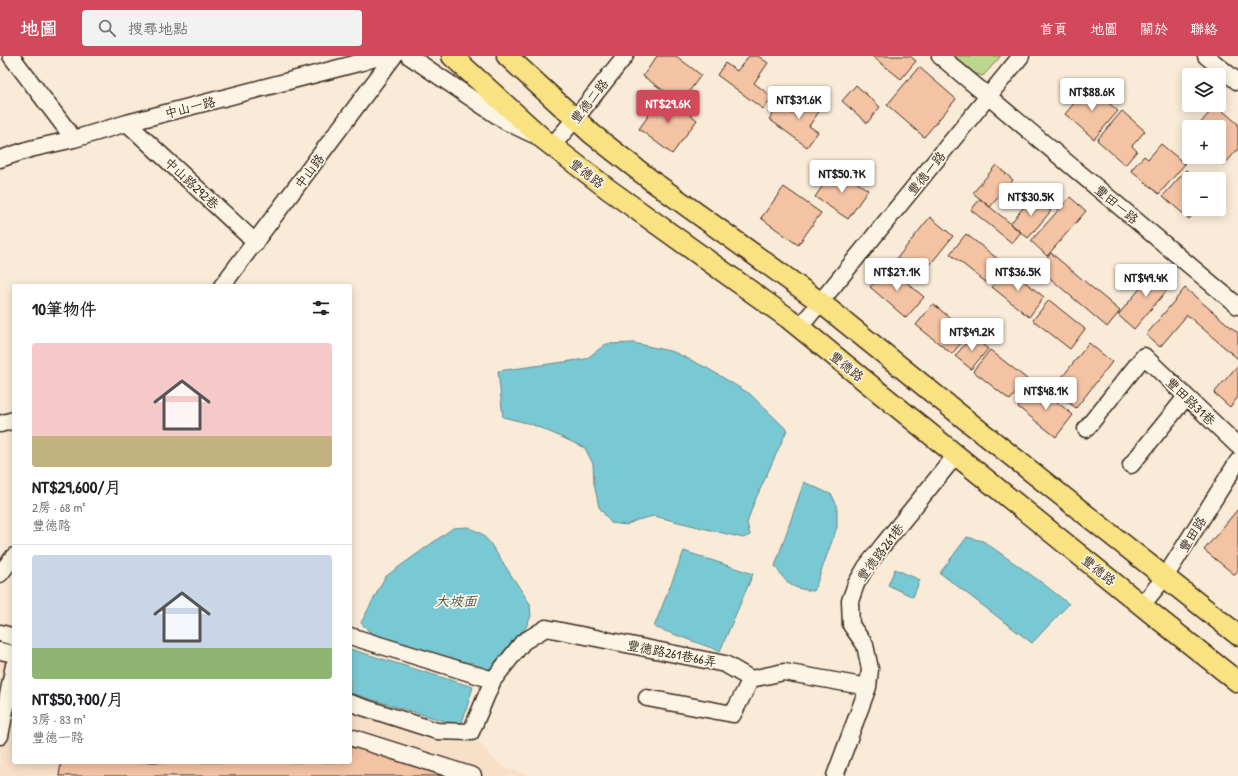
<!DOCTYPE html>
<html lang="zh-TW">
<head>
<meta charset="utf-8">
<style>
	:root { --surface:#fff; --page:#f2f2f2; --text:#202124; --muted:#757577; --line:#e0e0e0; --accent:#d1495b }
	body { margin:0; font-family:"Patrick Hand","LXGW WenKai TC",sans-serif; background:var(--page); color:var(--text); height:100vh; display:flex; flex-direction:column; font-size:15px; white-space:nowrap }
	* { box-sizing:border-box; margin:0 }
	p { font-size:13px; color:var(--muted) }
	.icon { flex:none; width:22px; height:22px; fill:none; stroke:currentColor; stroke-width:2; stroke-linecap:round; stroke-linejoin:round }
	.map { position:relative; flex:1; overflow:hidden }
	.drawer { position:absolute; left:12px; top:228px; width:340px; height:480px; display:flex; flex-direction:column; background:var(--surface); border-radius:4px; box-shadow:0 2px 10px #0003 }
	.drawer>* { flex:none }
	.tools { position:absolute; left:1182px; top:12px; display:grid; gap:8px }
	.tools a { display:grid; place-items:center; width:44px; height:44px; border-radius:4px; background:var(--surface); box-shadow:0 2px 10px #0003; font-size:20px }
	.price { position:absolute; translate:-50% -34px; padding:0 9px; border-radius:4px; background:#fff; color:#222; font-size:13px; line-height:26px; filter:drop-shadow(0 1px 2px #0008) }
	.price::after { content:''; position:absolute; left:50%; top:24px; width:12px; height:9px; margin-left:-6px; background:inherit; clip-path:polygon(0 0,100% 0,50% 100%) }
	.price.current { background:var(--accent); color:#fff }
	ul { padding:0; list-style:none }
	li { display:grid; align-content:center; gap:8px; height:212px; padding:0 20px }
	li+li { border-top:1px solid var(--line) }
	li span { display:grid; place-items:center; height:124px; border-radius:4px; color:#555 }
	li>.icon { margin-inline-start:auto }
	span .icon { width:72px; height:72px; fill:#fffc; stroke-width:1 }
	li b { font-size:17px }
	h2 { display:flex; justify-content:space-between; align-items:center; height:48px; padding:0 20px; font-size:17px }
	header { display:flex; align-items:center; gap:24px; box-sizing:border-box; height:56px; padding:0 20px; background:var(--accent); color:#fff }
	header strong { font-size:19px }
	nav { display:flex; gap:22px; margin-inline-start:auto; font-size:14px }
	.search { width:280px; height:36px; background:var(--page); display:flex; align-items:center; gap:10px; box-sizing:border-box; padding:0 14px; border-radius:4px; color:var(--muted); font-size:15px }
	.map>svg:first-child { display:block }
	.built { fill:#f8dfc8 }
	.green { fill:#bcd78e; stroke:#7c8056 }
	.water { fill:#79c9d4; stroke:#60898b }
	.building { fill:#f4c3a4; stroke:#3b2a1e }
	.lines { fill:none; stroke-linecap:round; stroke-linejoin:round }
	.minor-casing { stroke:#3b2a1e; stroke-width:19 }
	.major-casing { stroke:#3b2a1e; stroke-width:23 }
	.minor { stroke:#fcf5e5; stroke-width:16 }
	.major { stroke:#f8e281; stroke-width:20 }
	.labels { text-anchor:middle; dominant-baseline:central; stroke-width:3.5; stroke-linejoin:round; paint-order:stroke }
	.street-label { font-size:13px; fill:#3b2a1e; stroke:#fcf5e5 }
	.water-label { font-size:14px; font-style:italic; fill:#4e5a55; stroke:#fcf5e5 }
</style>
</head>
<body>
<header>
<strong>地圖</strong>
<div class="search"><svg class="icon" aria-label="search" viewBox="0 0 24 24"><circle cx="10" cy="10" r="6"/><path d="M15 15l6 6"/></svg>搜尋地點</div>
<nav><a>首頁</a><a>地圖</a><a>關於</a><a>聯絡</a></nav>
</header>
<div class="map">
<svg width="1238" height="720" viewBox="0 0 1238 720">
	<rect width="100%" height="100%" fill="#faebd8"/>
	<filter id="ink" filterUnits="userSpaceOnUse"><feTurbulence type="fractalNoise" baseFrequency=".025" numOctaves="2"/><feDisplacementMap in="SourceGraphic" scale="8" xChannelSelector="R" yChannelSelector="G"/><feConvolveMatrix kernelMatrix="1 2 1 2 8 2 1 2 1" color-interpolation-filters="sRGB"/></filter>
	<g filter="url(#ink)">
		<path class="built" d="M0 584 14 590V706H350V658L473 680 502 711 536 720H0Z"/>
		<path class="green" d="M954 0H1001L983 20 974 17Z"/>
		<path class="water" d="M634 287 674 296 707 312 750 338 787 374 753 449 747 467 750 479 743 482 654 460 637 464 626 469 611 467 599 451 594 428 593 408 585 392 559 380 531 368 503 361 498 315 586 303 606 288Z
			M804 426 832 439 837 450V471L814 535C790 532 788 529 775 510Z
			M468 471 482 478 490 487 530 548 531 560 526 571 487 616 479 614 472 606 462 610 371 577 361 567 385 521 453 472Z
			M967 481 983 485 1041 526 1069 548 1032 587 940 517Z
			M684 495 753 518 720 595 654 571Z
			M895 513 920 524 913 541 888 529Z
			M350 593 473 631 461 670 350 637Z"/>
		<path class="building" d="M657 0H676L701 19 681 47 643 20Z
			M749 0H758L768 7 754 27 772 41 763 53 717 19 725 7 737 15Z
			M872 0H910L916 5 901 23Z
			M919 11 956 43 924 81 887 49Z
			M856 29 880 51 867 67 842 45Z
			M1089 30 1118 55 1094 83 1065 58Z
			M807 38 823 50 809 70 818 76 807 91 769 63 780 48 792 58Z
			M663 39 697 64 672 98 639 73Z
			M1216 49 1238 68V93L1224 109 1214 101H1219V71H1197Z
			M1122 55 1145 75 1132 90 1137 95 1125 109 1097 84Z
			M1161 88 1185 108 1159 138 1131 114 1144 100 1148 103Z
			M996 109 1013 124 990 151 973 137Z
			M835 112 868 134 848 163 815 141Z
			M1186 114 1196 123H1189V153H1198L1189 163 1163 140Z
			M784 131 821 157 798 189 761 162Z
			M1033 140 1051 155 1028 182 1010 168Z
			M1070 141 1086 155 1047 200 1031 185Z
			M980 143 1021 176 1012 187 971 154Z
			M930 161 953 180 917 225 894 206Z
			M966 178 1003 207 987 227 950 198Z
			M1051 197 1120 255 1107 271 1038 212Z
			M888 211 924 241 906 262 870 231Z
			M1007 212 1044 241 1029 261 992 231Z
			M1157 212 1174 226 1134 273 1118 259Z
			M1185 232 1238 277V303L1187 259 1160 291 1146 279Z
			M1049 244 1085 273 1070 293 1033 264Z
			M933 248 969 277 952 298 916 269Z
			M972 280 988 293 971 313 955 300Z
			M1089 287 1112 306 1076 352 1052 334Z
			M990 294 1027 323 1010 344 973 315Z
			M1238 309V341L1230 351 1214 337Z
			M1036 329 1073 359 1056 381 1018 351Z
			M1238 453V515L1235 519 1204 494Z
			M350 691 380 697 459 720H59L61 706H350Z"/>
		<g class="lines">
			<defs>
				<path id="minor" d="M11 0 74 83
					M409 0 505 65 532 78
					M940 0 1238 250
					M1206 0 1238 26
					M127 67 256 187
					M552 90 575 63 625 0
					M0 103 30 93 74 83 127 67 362 6 381 0
					M222 230 394 0
					M800 271 1021 0
					M0 368 14 364
					M1086 373 1144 300 1238 390
					M1131 409 1186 341
					M0 518 14 500
					M1142 549 1165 521 1238 405
					M0 577 14 581
					M350 580 493 624
					M0 595 14 598
					M647 642 733 658 751 623
					M350 647 437 675 471 676 493 624 523 586 546 572 725 608 751 623 784 616 868 631
					M0 680 14 609
					M350 681 473 720
					M835 720 868 631 870 613 865 589 851 569 850 545 856 528 866 511 883 489 956 399"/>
				<path id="major" d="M452 0 542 82 608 133 788 262 956 399 1161 565 1238 626
					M507 0 592 78 652 125 820 246 980 375 1238 579"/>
			</defs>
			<use href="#minor" class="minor-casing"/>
			<use href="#major" class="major-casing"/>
			<use href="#minor" class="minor"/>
			<use href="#major" class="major"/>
		</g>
	</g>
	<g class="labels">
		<g class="street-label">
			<text transform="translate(589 45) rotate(-52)">豐德二路</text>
			<text transform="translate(190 51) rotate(-14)">中山一路</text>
			<text transform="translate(309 115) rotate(-53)">中山路</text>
			<text transform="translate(587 117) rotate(37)">豐德路</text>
			<text transform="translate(926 117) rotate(-51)">豐德一路</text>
			<text transform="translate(192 127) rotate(43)">中山路292巷</text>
			<text transform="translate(1117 148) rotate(40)">豐田一路</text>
			<text transform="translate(847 310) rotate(39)">豐德路</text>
			<text transform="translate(1191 345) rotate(44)">豐田路31巷</text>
			<text transform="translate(1192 478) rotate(-58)">豐田路</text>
			<text transform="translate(880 496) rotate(-53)">豐德路261巷</text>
			<text transform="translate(1099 514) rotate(39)">豐德路</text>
			<text transform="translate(672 597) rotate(11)">豐德路261巷66弄</text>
		</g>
		<g class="water-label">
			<text x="456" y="544">大坡面</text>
		</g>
	</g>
</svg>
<div class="tools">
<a><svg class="icon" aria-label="layers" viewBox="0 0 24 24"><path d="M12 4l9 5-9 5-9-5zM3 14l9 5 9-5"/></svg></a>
<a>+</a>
<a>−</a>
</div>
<b class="price" style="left:1092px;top:56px">NT$88.6K</b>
<b class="price" style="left:799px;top:64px">NT$31.6K</b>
<b class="price current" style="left:668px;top:68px">NT$29.6K</b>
<b class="price" style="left:842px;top:138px">NT$50.7K</b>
<b class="price" style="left:1031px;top:161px">NT$30.5K</b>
<b class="price" style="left:897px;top:236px">NT$27.1K</b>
<b class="price" style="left:1018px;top:236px">NT$36.5K</b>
<b class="price" style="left:1146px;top:242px">NT$49.4K</b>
<b class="price" style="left:972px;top:296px">NT$49.2K</b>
<b class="price" style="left:1046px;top:355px">NT$48.1K</b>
<section class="drawer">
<h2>10筆物件<svg class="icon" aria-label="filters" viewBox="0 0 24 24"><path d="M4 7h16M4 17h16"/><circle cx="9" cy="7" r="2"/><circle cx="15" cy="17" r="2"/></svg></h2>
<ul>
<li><span style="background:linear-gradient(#f6c9c9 75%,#c2b280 0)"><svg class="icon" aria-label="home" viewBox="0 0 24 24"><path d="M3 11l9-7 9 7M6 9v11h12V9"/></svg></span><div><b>NT$29,600/月</b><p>2房 · 68 m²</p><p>豐德路</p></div></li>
<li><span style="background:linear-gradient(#c9d6e8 75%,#8fb573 0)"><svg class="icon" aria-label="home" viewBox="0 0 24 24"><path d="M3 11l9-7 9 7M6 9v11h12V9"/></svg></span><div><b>NT$50,700/月</b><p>3房 · 83 m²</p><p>豐德一路</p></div></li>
</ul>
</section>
</div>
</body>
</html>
